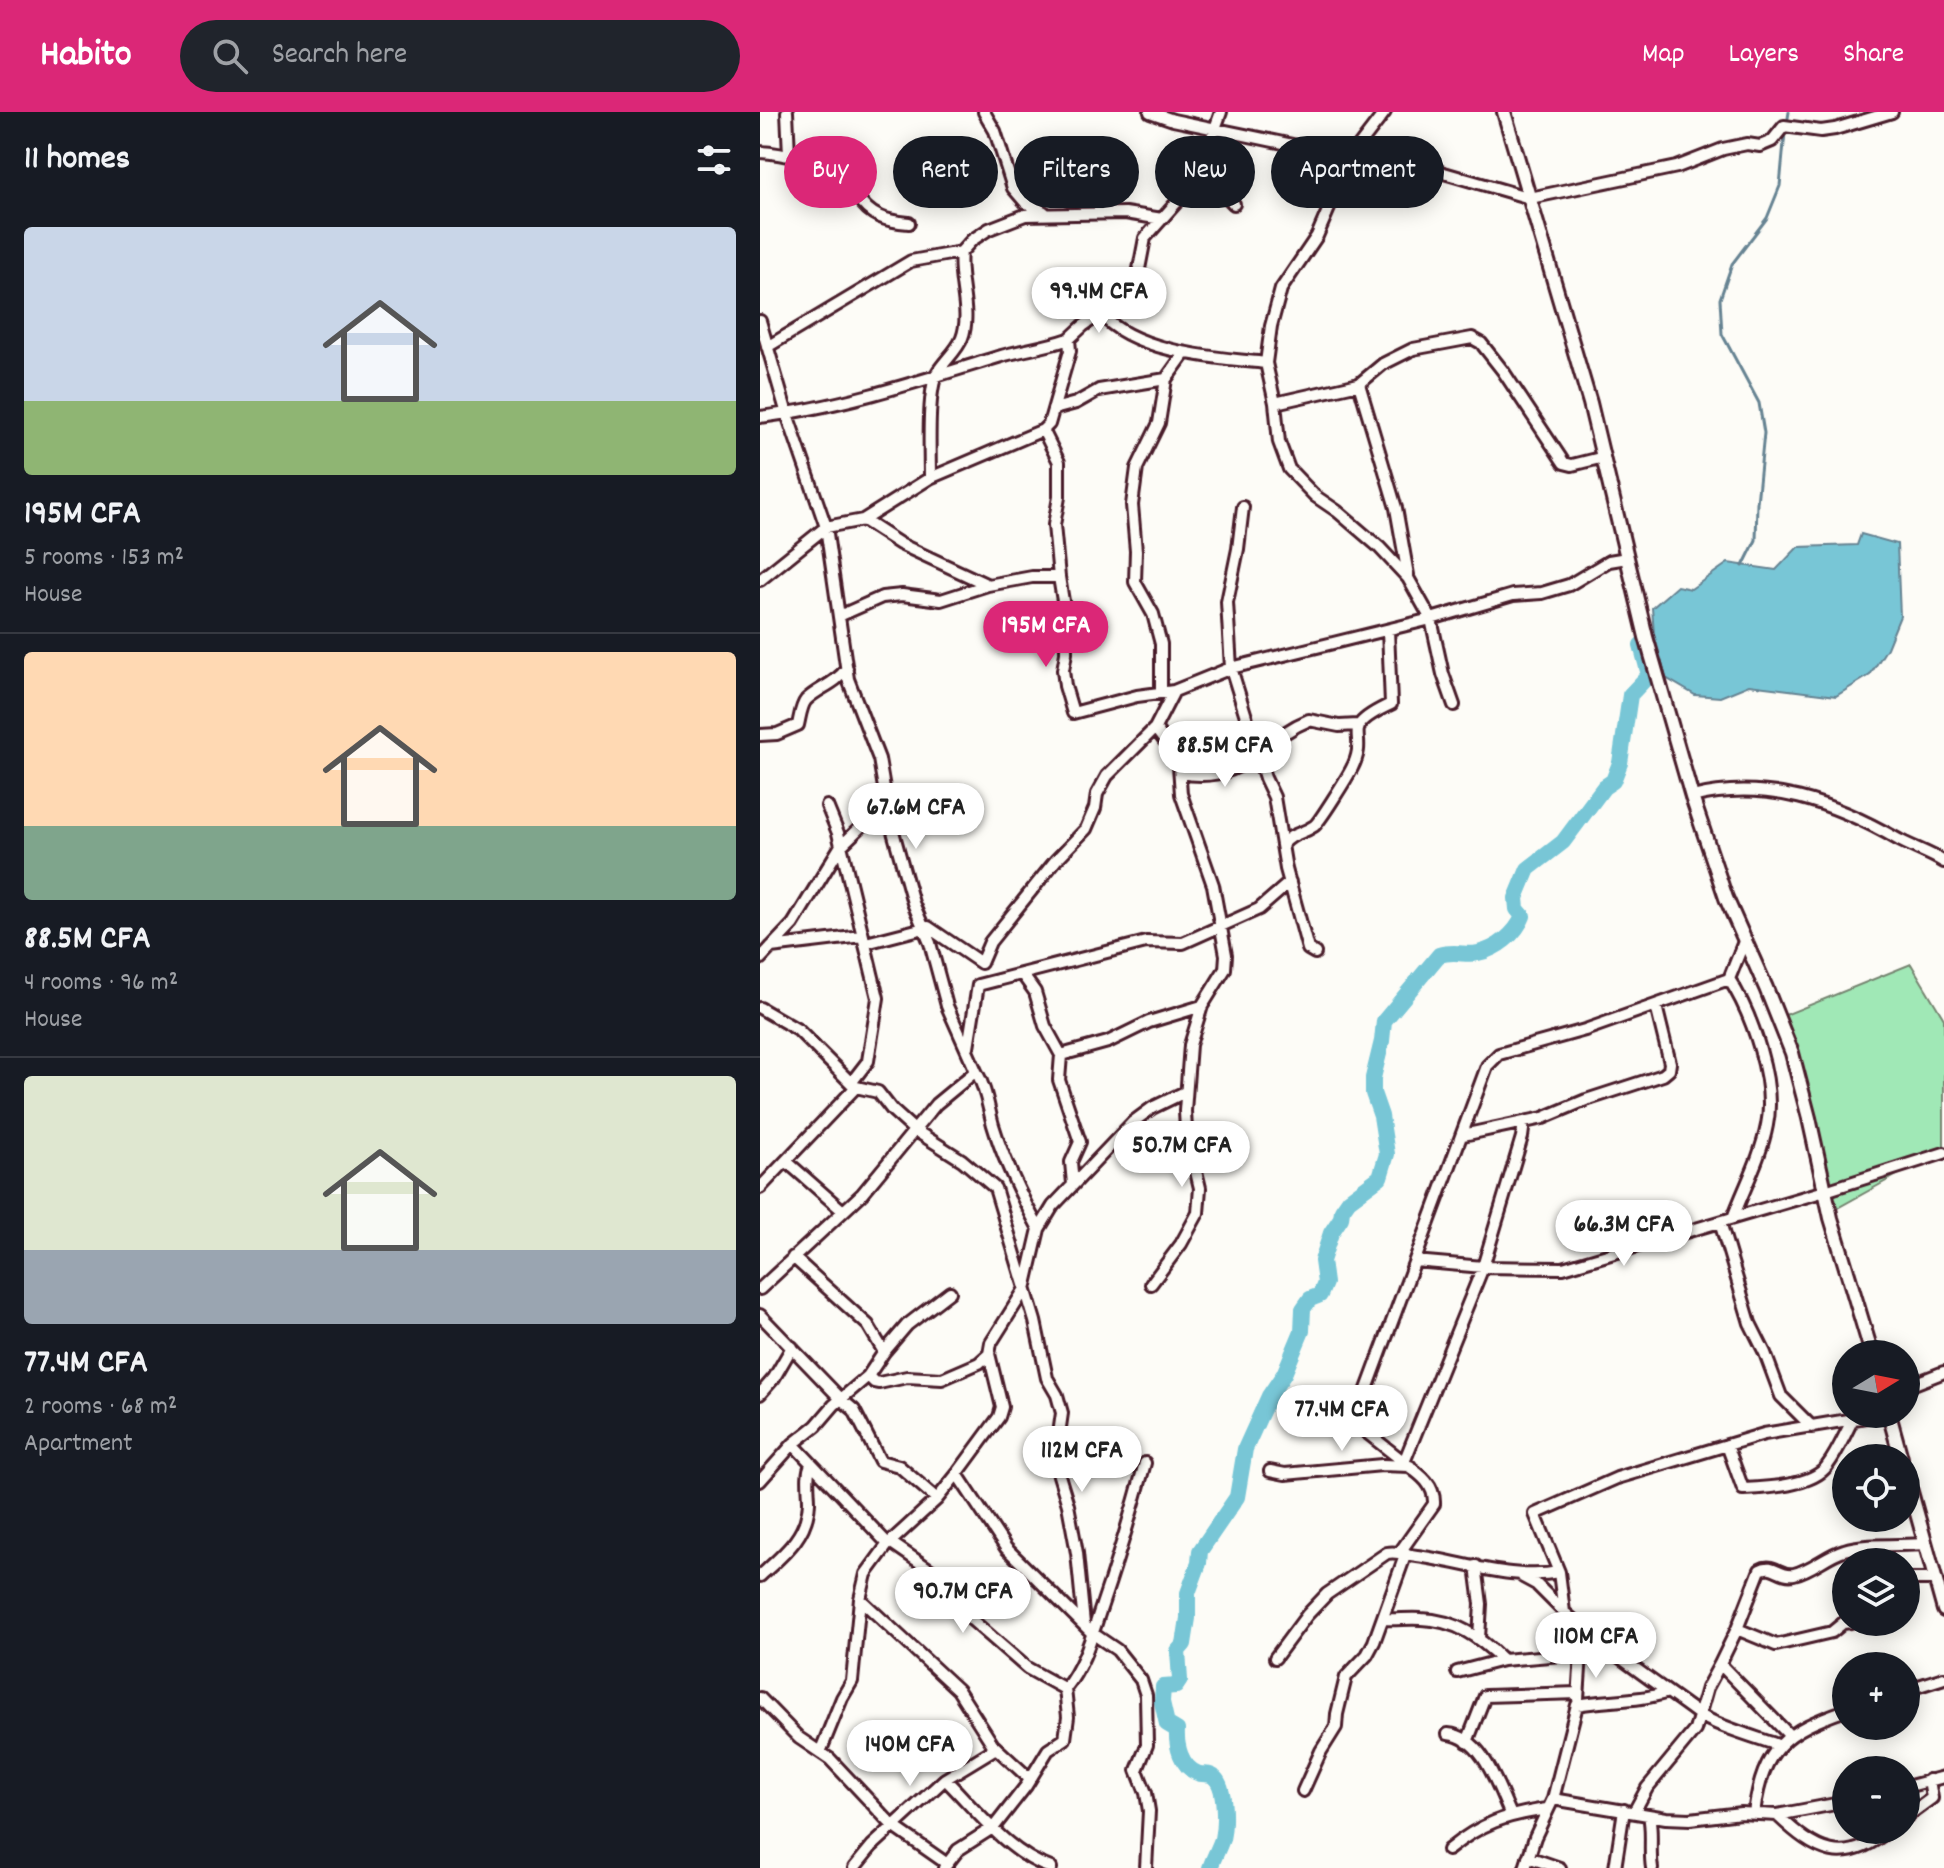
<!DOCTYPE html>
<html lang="en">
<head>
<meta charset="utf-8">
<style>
	:root { --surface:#171b24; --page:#20242c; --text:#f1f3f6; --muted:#9ea1a6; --line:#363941; --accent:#db2777 }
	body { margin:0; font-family:Dekko,sans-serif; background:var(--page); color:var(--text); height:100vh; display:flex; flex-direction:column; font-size:30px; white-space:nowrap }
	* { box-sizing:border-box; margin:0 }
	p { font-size:26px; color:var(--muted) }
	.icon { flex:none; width:44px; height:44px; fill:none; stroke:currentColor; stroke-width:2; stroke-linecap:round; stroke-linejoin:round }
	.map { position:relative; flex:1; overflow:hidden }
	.drawer { display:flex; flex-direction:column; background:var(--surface); width:760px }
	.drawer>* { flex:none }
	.guide { position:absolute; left:24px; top:24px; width:760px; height:72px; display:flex; gap:16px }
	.needle { width:52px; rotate:80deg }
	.tools { position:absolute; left:1072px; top:1228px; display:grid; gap:16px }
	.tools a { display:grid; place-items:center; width:88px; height:88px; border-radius:50%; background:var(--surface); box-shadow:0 4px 20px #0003; font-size:40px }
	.price { position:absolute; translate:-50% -68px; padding:0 18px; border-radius:28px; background:#fff; color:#222; font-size:26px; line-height:52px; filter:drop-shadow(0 2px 4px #0008) }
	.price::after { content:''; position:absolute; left:50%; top:48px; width:24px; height:18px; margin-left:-12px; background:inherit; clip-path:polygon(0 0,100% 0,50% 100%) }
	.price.current { background:var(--accent); color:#fff }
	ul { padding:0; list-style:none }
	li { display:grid; align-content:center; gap:16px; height:424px; padding:0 24px }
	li+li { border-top:2px solid var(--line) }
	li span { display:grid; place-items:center; height:248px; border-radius:8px; color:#555 }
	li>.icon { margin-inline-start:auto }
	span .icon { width:144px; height:144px; fill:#fffc; stroke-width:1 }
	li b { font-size:34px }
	h2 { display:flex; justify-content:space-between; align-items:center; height:96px; padding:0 24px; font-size:34px }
	.tag { padding:0 28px; border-radius:36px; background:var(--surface); box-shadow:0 4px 20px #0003; font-size:28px; line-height:72px }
	.tag.current { background:var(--accent); color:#fff }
	header { display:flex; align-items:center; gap:48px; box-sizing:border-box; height:112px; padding:0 40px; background:var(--accent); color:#fff }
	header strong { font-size:38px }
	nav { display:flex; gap:44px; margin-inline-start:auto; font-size:28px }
	.search { width:560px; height:72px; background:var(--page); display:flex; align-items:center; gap:20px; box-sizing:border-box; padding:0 28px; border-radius:44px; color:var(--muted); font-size:30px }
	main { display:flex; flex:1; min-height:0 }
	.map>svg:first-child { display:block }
	.green { fill:#a0e8b6; stroke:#758470; stroke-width:2 }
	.water { fill:#78c6d6; stroke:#668392; stroke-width:2 }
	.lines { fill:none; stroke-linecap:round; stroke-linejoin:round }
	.stream { stroke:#668392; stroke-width:3 }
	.river { stroke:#78c6d6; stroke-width:16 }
	.minor-casing { stroke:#4a1f2b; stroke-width:16 }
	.tertiary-casing { stroke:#4a1f2b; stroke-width:18 }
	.minor { stroke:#fdfcf7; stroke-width:10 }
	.tertiary { stroke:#fdfcf7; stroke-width:12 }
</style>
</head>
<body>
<header>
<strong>Habito</strong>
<div class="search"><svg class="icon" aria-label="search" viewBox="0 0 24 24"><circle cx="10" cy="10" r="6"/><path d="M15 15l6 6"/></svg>Search here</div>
<nav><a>Map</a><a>Layers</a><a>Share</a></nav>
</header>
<main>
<section class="drawer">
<h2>11 homes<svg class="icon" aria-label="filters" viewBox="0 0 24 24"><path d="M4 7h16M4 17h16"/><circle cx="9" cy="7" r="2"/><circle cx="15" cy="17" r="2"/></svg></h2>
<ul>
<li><span style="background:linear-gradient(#c9d6e8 70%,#8fb573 0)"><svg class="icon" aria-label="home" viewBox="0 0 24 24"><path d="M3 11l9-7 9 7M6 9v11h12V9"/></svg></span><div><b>195M CFA</b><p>5 rooms · 153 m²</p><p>House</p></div></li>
<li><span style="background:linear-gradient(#ffd9b3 70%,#7fa58c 0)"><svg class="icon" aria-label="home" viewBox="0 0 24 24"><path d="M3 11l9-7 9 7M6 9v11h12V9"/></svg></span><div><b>88.5M CFA</b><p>4 rooms · 96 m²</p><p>House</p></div></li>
<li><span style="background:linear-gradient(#dfe7d0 70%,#9aa5b1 0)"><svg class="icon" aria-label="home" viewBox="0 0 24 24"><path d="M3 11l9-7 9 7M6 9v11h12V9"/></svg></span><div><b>77.4M CFA</b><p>2 rooms · 68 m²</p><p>Apartment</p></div></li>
</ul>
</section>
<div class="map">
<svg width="1184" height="1756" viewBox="0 0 1184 1756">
	<rect width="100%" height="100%" fill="#fdfcf7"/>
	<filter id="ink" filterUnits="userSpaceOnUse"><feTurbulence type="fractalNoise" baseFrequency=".0125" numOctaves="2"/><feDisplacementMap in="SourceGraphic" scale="16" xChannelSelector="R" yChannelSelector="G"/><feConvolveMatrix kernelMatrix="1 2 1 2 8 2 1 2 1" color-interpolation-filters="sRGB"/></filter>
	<g filter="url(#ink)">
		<path class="green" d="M1151 852 1184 907V1037L1072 1099 1025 903Z"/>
		<path class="water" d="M1101 422 1137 432 1140 504 1127 536 1110 563 1076 584 989 573 960 585 935 583 906 566 894 522 892 496 917 474 931 477 968 451 1016 458 1038 435 1097 433Z"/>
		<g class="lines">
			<path class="stream" d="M1027 12 1029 0
				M983 454 996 428 997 391 1004 321 999 291 962 222 960 187 972 152 1007 106 1020 74 1025 20"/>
			<path class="river" d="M450 1756C453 1747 459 1736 462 1727 465 1713 466 1676 455 1666 450 1660 444 1664 437 1661 421 1654 416 1634 417 1618L407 1612 402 1590 403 1575 416 1574 420 1568 418 1539 424 1532 428 1506V1481L439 1451 440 1439 477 1385 485 1337 509 1284 524 1262 542 1219 543 1197 550 1187 560 1183 565 1171 562 1149 571 1121 581 1106 582 1098 589 1088 620 1065 627 1042 621 1004 613 981V966L622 929 624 909 679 843C695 838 706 844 718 841 737 837 756 822 763 804L757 797 756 786 768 757 803 730 844 675 853 669 860 651 870 583 889 563 881 533"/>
			<defs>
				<path id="minor" d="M27 0 29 42
					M224 0 235 19 253 76 265 90 284 100
					M390 0 413 8 552 37 646 50 770 86 917 55 963 37 987 32 1000 34 1012 29 1024 14 1061 19 1075 17 1132 0
					M625 0 592 43 557 124 521 177 511 214 506 251 515 291 519 330 529 357 555 384 577 399 619 435 648 466 671 507 683 562 694 593
					M0 40C22 41 64 51 82 64 89 70 93 76 97 84 110 105 126 109 149 111
					M444 47 451 69 474 92
					M340 201C374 241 457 246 506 251
					M0 209 27 302 66 415 88 567 119 647 129 705 153 791 170 831 187 894 216 959 176 992 102 1082 0 1177
					M7 235 151 149 201 140 212 128 229 117 265 103 365 101 402 107
					M599 272 636 396 648 463
					M515 291 599 272 623 252 653 237 712 226 721 231 743 259 804 351 812 353 844 345
					M294 297 316 291 339 278 406 267
					M0 305C81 295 160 269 238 245 261 238 287 235 309 227
					M283 318 299 350V385L294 413 299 465
					M170 366 283 318 289 312 310 239 309 227 323 214 375 178 385 126 416 91 424 73 444 47 461 0
					M103 408 140 432 228 473 272 465H299L306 507V541L303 558 305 574 313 601 377 584 414 579
					M0 468 66 415 103 408 170 366C170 342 167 280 177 261 184 249 197 239 202 226 212 200 197 168 201 140
					M79 504 122 485 142 483 181 488 228 473
					M401 580V532L393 502 375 470 376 439 372 393 377 356 399 311 406 267 424 242
					M0 623 17 622 38 613C40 605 41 594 46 588 58 576 76 572 87 556
					M420 661C488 673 497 629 549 608L579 614 598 613
					M932 685C1006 666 1075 691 1139 728 1154 736 1170 741 1184 750
					M67 694 78 721 118 886 108 949 91 971
					M522 733C533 720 541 723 554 714 559 711 588 664 592 656 611 620 575 618 631 592L628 518
					M106 831 168 815 221 851 230 830 296 748 326 717 335 696 337 682 347 664 395 616 414 579 471 556 467 490 478 437 483 395
					M11 835 102 824
					M555 841 548 837 526 757 514 685 505 666 471 556 671 507 753 483 782 481 809 473 849 449 867 446
					M0 847 33 812 80 735 107 709 127 695
					M262 862 275 880 285 914 301 943 348 930 389 910 442 894
					M969 867C992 902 1016 971 1007 1013 1001 1045 984 1076 973 1106
					M0 896 38 918 91 971 96 975 118 980 132 998 153 1017 202 1048 235 1076 275 1209 287 1266 297 1283 302 1301 295 1350 308 1393 317 1441 324 1512
					M208 935 218 873 386 830 423 831 499 797 530 770
					M301 943 299 968 320 1030 311 1050 313 1072
					M216 959C226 976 228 995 233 1013 244 1050 261 1084 279 1117
					M764 1010 762 1025 723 1155 644 1350 601 1316 599 1309 603 1288 727 954 739 942 825 918 969 867 985 827
					M703 1023 783 1006 826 988 903 963 909 958 910 951 896 894
					M26 1049 83 1099
					M0 1076 96 975
					M960 1110 990 1211 1005 1241 1021 1284 1052 1315
					M33 1145 108 1213 124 1240 108 1264
					M655 1149 723 1155 803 1156 1065 1079 1184 1041
					M391 1172 421 1132 438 1101 440 1076 426 1018 425 999 430 933 442 894 465 857 466 843 453 773 421 682 419 654 415 643 395 616
					M0 1203 82 1288 94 1298 120 1349 139 1354 177 1387
					M124 1240 147 1213 190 1180
					M229 1242 242 1295 239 1305 197 1362 246 1436 332 1521 357 1538 381 1568 386 1583 387 1633 377 1658 386 1681 389 1699 386 1756
					M1146 1275 1184 1260
					M0 1282 14 1266 32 1235
					M33 1332 128 1432
					M967 1333 983 1377C1005 1376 1053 1374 1067 1354 1077 1341 1084 1324 1092 1309
					M510 1359 525 1362 622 1353 650 1354
					M0 1369 33 1332 56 1314 74 1293 108 1264 114 1270 119 1271 147 1265 182 1267 219 1251 229 1242 231 1231 265 1177 279 1117 293 1094 373 1010 392 996 425 980
					M130 1430 175 1461 205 1502 267 1556 305 1577
					M640 1440 674 1392C675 1373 661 1363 647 1353
					M716 1454 721 1492 719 1526
					M0 1464C23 1443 48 1424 49 1390 49 1377 46 1363 51 1352
					M763 1465 776 1472 804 1500
					M1146 1467H1175
					M100 1487 198 1578 233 1633 270 1667
					M623 1507C636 1508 648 1506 661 1507 696 1508 719 1525 743 1548
					M977 1517 1016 1533 1072 1520 1083 1511 1091 1510
					M515 1546 547 1503 567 1482 627 1441C638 1439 646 1443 657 1444 703 1450 754 1469 799 1460
					M960 1552 977 1517 1000 1458C1014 1450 1019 1465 1034 1462 1052 1458 1067 1443 1084 1438 1105 1431 1142 1434 1165 1432
					M697 1560 743 1548 849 1539
					M1146 1578 1184 1566
					M0 1586 39 1626 70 1647 133 1714 186 1751
					M818 1587 821 1541
					M688 1622C724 1625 738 1676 751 1703
					M707 1630 725 1584 818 1581
					M1018 1633C998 1626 953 1613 937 1601 892 1568 845 1537 804 1500L799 1460 775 1402 857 1366 1004 1322 1124 1302
					M61 1638 82 1586 92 1569 100 1487 106 1462 128 1432 177 1387 197 1362
					M185 1667C216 1698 249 1742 291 1756
					M1146 1675 1184 1665
					M543 1679 561 1639 576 1615 577 1602 586 1565 607 1543 614 1530 646 1441
					M793 1687 906 1706 930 1707 981 1701 1017 1703 1086 1690
					M874 1700 887 1676 935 1618 947 1576 960 1552 1029 1623
					M994 1701C1003 1635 1026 1619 1086 1598
					M889 1703C893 1721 889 1738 892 1756
					M1017 1703C1056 1740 1084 1756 1129 1718
					M1146 1705 1172 1686 1169 1668
					M688 1738C721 1711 746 1703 787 1697
					M768 1745 800 1756
					M94 1756 112 1734 185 1667 236 1636
					M184 1756 198 1738 234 1715 266 1674 288 1638 305 1627 308 1605 305 1577C325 1552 332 1522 342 1493 358 1446 372 1399 385 1351
					M765 1756 775 1725 793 1687 817 1593C848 1587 878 1590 908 1580
					M855 1756 864 1698"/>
				<path id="tertiary" d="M744 0 830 291 886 525 932 685 966 786 1006 876 1032 941 1049 1006 1071 1106 1112 1242
					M1129 1302 1141 1346
					M1146 1362 1184 1498"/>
			</defs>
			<use href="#minor" class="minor-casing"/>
			<use href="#tertiary" class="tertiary-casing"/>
			<use href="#minor" class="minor"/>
			<use href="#tertiary" class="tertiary"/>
		</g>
	</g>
</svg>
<div class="tools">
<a><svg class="needle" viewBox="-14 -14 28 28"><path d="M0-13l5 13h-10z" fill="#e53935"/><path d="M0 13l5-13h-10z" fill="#9ea1a6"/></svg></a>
<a><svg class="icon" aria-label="locate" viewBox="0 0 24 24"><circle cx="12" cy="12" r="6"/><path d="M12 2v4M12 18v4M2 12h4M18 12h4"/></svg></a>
<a><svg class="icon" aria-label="layers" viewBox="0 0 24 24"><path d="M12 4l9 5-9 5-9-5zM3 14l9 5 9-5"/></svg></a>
<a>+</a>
<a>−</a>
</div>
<b class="price" style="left:339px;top:223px">99.4M CFA</b>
<b class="price current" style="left:286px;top:557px">195M CFA</b>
<b class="price" style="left:465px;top:677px">88.5M CFA</b>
<b class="price" style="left:156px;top:739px">67.6M CFA</b>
<b class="price" style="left:422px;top:1077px">50.7M CFA</b>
<b class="price" style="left:864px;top:1156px">66.3M CFA</b>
<b class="price" style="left:582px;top:1341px">77.4M CFA</b>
<b class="price" style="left:322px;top:1382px">112M CFA</b>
<b class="price" style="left:203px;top:1523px">90.7M CFA</b>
<b class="price" style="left:836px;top:1568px">110M CFA</b>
<b class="price" style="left:150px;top:1676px">140M CFA</b>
<div class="guide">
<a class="tag current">Buy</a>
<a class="tag">Rent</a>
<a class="tag">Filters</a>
<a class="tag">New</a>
<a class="tag">Apartment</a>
</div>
</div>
</main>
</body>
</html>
